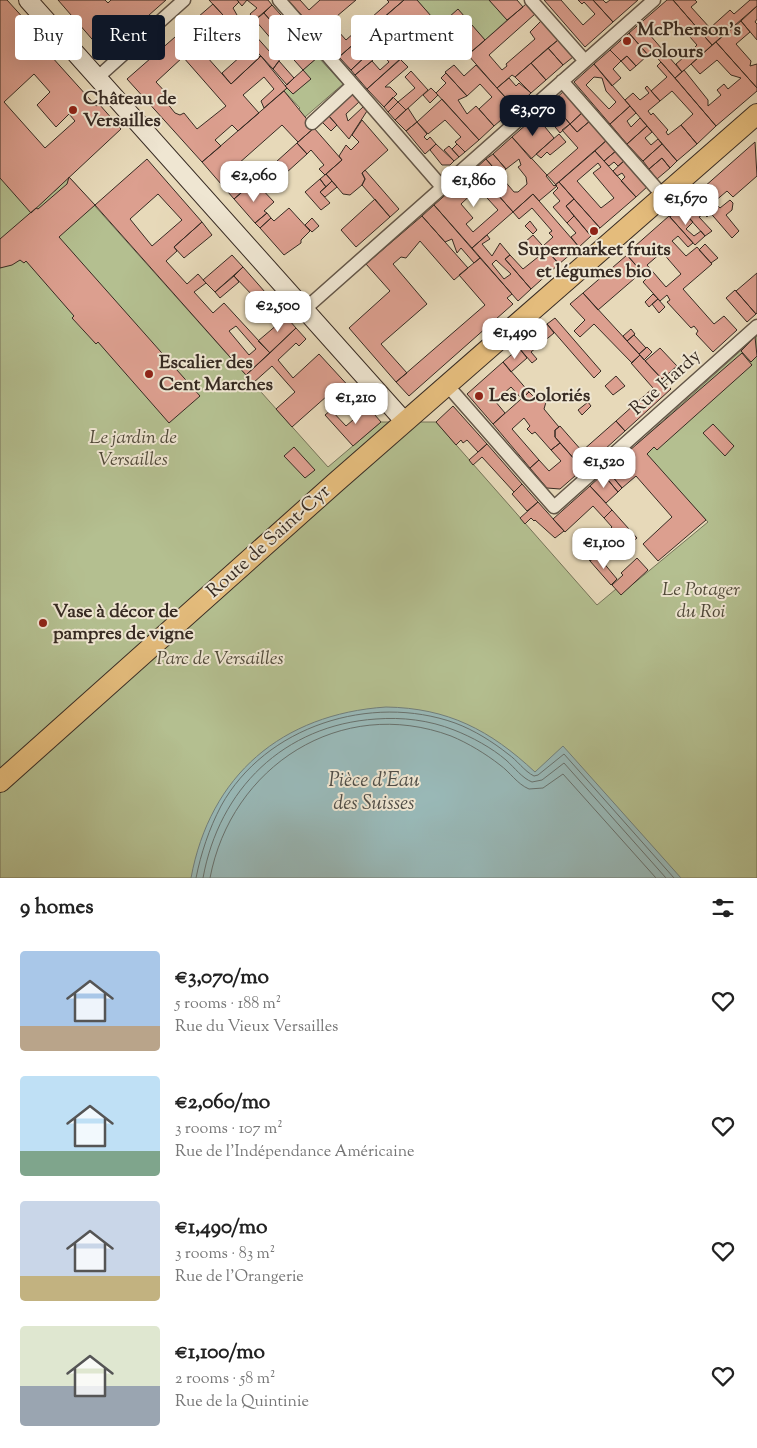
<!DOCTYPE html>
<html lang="en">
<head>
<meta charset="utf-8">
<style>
	:root { --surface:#fff; --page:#f6f6f6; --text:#222; --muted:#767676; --accent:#111827 }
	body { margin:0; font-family:"Sorts Mill Goudy",serif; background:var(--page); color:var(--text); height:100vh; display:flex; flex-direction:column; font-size:19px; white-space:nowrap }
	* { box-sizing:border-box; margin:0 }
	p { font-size:16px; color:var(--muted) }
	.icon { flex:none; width:28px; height:28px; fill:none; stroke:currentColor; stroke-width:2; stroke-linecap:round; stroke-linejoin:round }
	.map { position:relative; height:878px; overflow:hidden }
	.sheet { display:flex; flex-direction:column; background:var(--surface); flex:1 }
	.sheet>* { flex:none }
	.top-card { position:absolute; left:15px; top:15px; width:500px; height:45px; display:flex; gap:10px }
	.price { position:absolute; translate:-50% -42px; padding:0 11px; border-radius:10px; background:#fff; color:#222; font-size:16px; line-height:32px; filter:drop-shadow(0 1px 2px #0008) }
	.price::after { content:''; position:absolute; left:50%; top:30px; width:15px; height:11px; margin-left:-8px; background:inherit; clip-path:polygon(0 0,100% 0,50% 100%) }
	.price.active { background:var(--accent); color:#fff }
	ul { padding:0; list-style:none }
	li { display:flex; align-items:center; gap:15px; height:125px; padding:0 20px }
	li span { display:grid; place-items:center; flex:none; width:140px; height:100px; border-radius:5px; color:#555 }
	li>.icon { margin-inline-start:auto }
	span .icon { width:60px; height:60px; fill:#fffc; stroke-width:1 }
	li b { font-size:21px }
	h2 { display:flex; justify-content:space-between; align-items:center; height:60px; padding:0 20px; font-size:21px }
	.tag { padding:0 18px; border-radius:5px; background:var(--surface); box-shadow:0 5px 20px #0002; font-size:18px; line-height:45px }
	.tag.active { background:var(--accent); color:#fff }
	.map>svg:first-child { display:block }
	.green { fill:#b4bf90; stroke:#76755a }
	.water { fill:#99b9b8; stroke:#72807c }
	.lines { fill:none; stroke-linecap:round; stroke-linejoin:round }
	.shore { stroke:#68726e; stroke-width:1 }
	.building { fill:#dc9f8f; stroke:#372b23; fill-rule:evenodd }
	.minor-casing { stroke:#635648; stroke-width:15 }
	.secondary-casing { stroke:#372b23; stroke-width:20 }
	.primary-casing { stroke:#372b23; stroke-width:22 }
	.minor { stroke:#efe6d2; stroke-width:12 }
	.secondary { stroke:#efe6d2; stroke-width:18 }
	.primary { stroke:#e4bc7c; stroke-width:20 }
	.poi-dot { fill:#8f2418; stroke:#efe6d2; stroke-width:2 }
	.labels { text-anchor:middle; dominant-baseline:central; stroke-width:4; stroke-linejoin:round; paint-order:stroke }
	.poi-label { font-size:19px; font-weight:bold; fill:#372b23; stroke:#efe6d2; text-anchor:start }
	.street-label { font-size:19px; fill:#372b23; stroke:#efe6d2 }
	.park-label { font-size:19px; font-style:italic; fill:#504939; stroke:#efe6d2 }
	.water-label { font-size:20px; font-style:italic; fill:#504e48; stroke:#efe6d2 }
</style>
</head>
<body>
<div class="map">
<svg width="757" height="878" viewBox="0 0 757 878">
	<rect width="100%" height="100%" fill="#e7d9b9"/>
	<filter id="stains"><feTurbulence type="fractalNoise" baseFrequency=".004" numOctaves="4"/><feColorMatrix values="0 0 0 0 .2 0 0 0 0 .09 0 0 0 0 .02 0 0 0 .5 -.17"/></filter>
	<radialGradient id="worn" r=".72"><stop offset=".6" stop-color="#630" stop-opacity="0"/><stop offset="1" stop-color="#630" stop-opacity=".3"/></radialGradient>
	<path class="green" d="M417 0H489L507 20 485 40 458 10 439 26Z
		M318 57 343 84 305 117 298 110 300 108 284 91 287 88 293 94 310 79 303 70Z
		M69 177 328 467 381 422H436L597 605 616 589 621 594 708 522 636 445 757 336V878H0V178L55 191Z"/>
	<path class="water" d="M386 707C448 708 490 730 535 772L563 746 681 878H191C210 775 282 714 386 707Z"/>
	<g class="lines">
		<path class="shore" d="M196 878C201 853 209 829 221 806 265 726 371 693 455 723 474 730 493 742 508 754 517 760 524 771 534 776L538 775 564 754 674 878
			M203 878C219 789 284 725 376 719 402 717 429 720 454 730 472 737 492 748 506 760 515 768 522 778 532 782L542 780 564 763 666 878
			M210 878C231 766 341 695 451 736 468 743 486 754 500 765 510 772 517 784 529 789L543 788 563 774 656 878"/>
	</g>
	<path class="building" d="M0 0H7L36 32 33 36 96 106 99 104 121 129 31 213 0 178ZM34 74 50 92 37 105 56 127 69 114 75 121 45 148 4 102Z
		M58 0H105L108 3 111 0H166L105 54Z
		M209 0H237L239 2 233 8 237 15 270 52 279 38 278 36 273 41 255 20 264 13 291 44 273 69Z
		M237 0H268L272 5 255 20 250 14 257 8 247 0 242 6Z
		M288 0H300L309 10 320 0H356L330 22 346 40 389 2 387 0H404L339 57Z
		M404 0H417L439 25 420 42 404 23 396 30 384 17Z
		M489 0H517L523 7 507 20Z
		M544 0H561L583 25 595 14 584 2 582 4 578 0H593L613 22 585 47Z
		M593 0H603L606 3 610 0H638L613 22Z
		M667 0H673L712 45 698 58 691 51 697 45 675 20 660 36 654 30 649 34 682 72 675 78 652 52 648 55 629 33Z
		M673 0H695L697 2 691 7 710 28 730 10 734 14 750 0H757V6L712 45Z
		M213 4 232 25 202 51 183 30Z
		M526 4 535 14 489 55 502 70 507 66 506 64 535 39 530 32 541 21 558 40 515 77 512 75 497 88 468 55Z
		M272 5 298 34 291 44 264 13Z
		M757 6V19L755 22 757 24V40L741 21Z
		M458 9 485 40 466 56 439 26Z
		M384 17 396 30 386 39 375 26Z
		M741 21 750 32 736 44 751 61 750 66 757 64V88L716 42Z
		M408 28 420 42 367 89 355 75 372 61 380 70 389 62 381 53 392 42 398 48 408 39 403 33Z
		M371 29 376 35 366 44 361 38Z
		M183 30 231 84 261 56 287 88 264 108 261 101 274 89 264 77 243 95 259 113 238 131 232 125 215 140 221 146 202 162 127 79ZM183 57 226 106 197 129 184 113 180 115 175 113 167 103 169 96 156 82Z
		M629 33 648 55 636 66 627 56 621 61 610 50Z
		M298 34 318 57 303 70 286 51Z
		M558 40 573 57 563 65 548 48Z
		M356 42 368 54 351 70 339 57Z
		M716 42 757 88V91L716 126 675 78 684 70 708 100V106L721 95 717 90 724 84 728 89 741 78 731 75 717 60 700 74 691 64Z
		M251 47 260 57 231 84 222 73Z
		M548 48 563 65 546 80 531 63Z
		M610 50 621 61 613 69 621 78 612 86 594 64Z
		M691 51 698 58 682 72 676 64Z
		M368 54 373 60 355 75 351 70Z
		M627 56 636 66 630 71 621 61Z
		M400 59 408 67 385 87H390L397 94 384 107 367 89Z
		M279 61 294 78 287 85 273 69Z
		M661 62 716 126 697 144 681 125 693 114 672 91 660 101 651 91 667 77 657 66Z
		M531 63 546 80 531 93 515 77Z
		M594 64 630 106 610 124 574 82ZM594 77 602 78 606 91 616 102 609 109 586 85Z
		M454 65 464 76 476 65 515 108 494 126 479 109 492 97 480 84 467 96 445 72Z
		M303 70 311 79 293 94 285 86Z
		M411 71 428 90 406 110 398 102 415 88 405 77Z
		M446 73 467 96 458 100 467 114 476 106 494 126 479 140 436 93 446 83 441 78Z
		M509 78 516 86 519 83 531 93 515 108 497 88Z
		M647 86 660 101 648 111 651 115 653 113 668 130 666 132 668 135 681 125 697 144 677 161 625 100 633 93 640 100 649 93 645 88Z
		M431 88 438 95 430 103 423 95Z
		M565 90 584 111 570 124 552 102Z
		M284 91 314 128 298 142 282 125 238 164 253 182 234 199 202 162Z
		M352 94 359 102 346 114 348 121 363 107 367 111 349 139 328 115Z
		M393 97 398 102 388 112 384 107Z
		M442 99 479 140 465 152 455 142 461 137 445 120 428 134 417 122Z
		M398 102 406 110 395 120 388 112Z
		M552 102 570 124 560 133 551 122 546 126 536 116Z
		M630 106 636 113 627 121 631 127 640 118 647 126 627 144 610 124Z
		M408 108 417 122 406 131 395 120Z
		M584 111 591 120 577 132 570 124Z
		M328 115 337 125 331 131 321 121Z
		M536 116 554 138 531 159 512 137Z
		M362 120 388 150 362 173 365 179 362 185 350 195 343 194 326 174 342 160 339 156 346 145 351 150 359 142 352 135Z
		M591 120 608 139 554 186 546 176 578 148 562 130 570 124 577 132Z
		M417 122 427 134 424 137 427 140 430 137 436 144 425 154 406 131Z
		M647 126 652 132 645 138 651 145 658 139 662 144 643 161 627 144Z
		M314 128 342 160 325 175 319 169 324 165 311 150 307 154 297 143Z
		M559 134 566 142 550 155 547 152 541 158 536 154Z
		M512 137 557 186 539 201 533 194 513 212 475 169 486 159 514 192H518L527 184 526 177 518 167 521 165 519 159 506 169 493 154Z
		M608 139 617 150 604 161 595 151Z
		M755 142 757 176 733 197 727 191 714 202 720 208 730 200 733 203 732 210 726 215 739 231 732 238 695 195Z
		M297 143 307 154 265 192 255 181Z
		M436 144 454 161 450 165H442L430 150Z
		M457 144 465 152 459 157 452 149Z
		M662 144 677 161 670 168 662 158 649 169 643 161Z
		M449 146 459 157 454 161 444 150Z
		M617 150 625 160 618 166 614 162 609 166 604 161Z
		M595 151 636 197 600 228 559 182ZM598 163 601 167 593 173 614 198 601 208 577 181Z
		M493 154 506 169 500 175 486 159Z
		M662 158 670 168 657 179 649 169Z
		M147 159 202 222 174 247 177 251 166 261 187 284 198 274 206 283 194 292 213 313 224 303 270 353 246 375 95 205ZM158 194 182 220 152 246 130 219ZM236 326 256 349 249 355 229 331Z
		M625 160 648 186 636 197 621 181 625 177 622 173 617 176 613 171Z
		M475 169 513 212 472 248 434 205ZM478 188 498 210 473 232 466 224 473 218 461 204Z
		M365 170 399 209 390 217 362 185 365 179 362 173Z
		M326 174 332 181 326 187 320 179Z
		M69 177 95 205 59 237 200 396 169 423 98 342 96 344 72 318 74 316 26 261 24 263 20 260 12 265 0 268V239L36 208 38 209 67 184Z
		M320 179 326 187 320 192 330 203 321 210 305 192Z
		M332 181 337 187 325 197 320 192Z
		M559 182 574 199 566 206 574 216 567 223 553 207 560 201 553 193 558 188 555 185Z
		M259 186 274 202 264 211 267 213 255 223 234 199 247 188 251 193Z
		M533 194 579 247 559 264 543 246 553 237 549 233 552 231 532 208 519 219 513 212Z
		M695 195 710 213 707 217 704 214 699 217 712 231 705 236 680 208Z
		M375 199 390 217 356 247 341 230Z
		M574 199 600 228 591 236 566 206Z
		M434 205 480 258 474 263 461 248 457 253 452 239 445 242 422 216Z
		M289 208 310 231 301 240V243L284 255 260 228 271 218 274 221Z
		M680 208 693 222 686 229 694 236 701 231 705 236 695 245 670 217Z
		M267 213 271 218 260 228 255 223Z
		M422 216 468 268 454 280 420 241 406 258 401 257 393 264 427 304 381 344 407 373 396 382 349 328 390 291 366 264Z
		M574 216 591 236 579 247 571 237 576 233 567 223Z
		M669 216 693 243 688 247 678 236 672 241 686 256 697 247 712 264 683 289 714 324 724 316 737 330 713 352 696 334 698 331 694 326 691 328 667 302 670 300 667 295 660 301 643 282 647 278 626 254ZM662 252 681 274 666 287 647 265Z
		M312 218 319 226 312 232 305 225Z
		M530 221 537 230 533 234 525 226Z
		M202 222 212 235 184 258 174 247Z
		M487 235 490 239 482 244 492 256 500 243 510 255 505 259 531 289 518 301 472 248ZM496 260 511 274 504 279 492 264Z
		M533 235 559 264 531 289 505 259 510 255 523 269 538 257 525 242Z
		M705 244 718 258 711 263 699 250Z
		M232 255 243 267 215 292 203 280Z
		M627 255 642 272 598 310 583 293Z
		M480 258 512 294 507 298 513 304 409 396 396 382 485 305 459 275Z
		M243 267 265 292 262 295 255 298 234 276Z
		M757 273V313L756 314 736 291Z
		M234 276 239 282 220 298 215 292Z
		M735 290 756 314 747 322 726 298Z
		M583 293 640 355 632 363 594 324 580 337 574 331 585 320 570 304Z
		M653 294 658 299 649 307 645 302Z
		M658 299 665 307 659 313 652 304Z
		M282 312 296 328 270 353 258 341 278 324 274 319Z
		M555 318 601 371 594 378 547 324Z
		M547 324 554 333 531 352 537 359 532 363 519 348Z
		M296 328 306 339 299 346 296 343 278 360 293 378 319 354 353 391 344 397 336 388 292 427 276 409 295 392 272 366 253 383 246 375Z
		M631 329 635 334 627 341 623 336Z
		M634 335 646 348 639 354 627 341Z
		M755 337 757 356 751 362 741 351Z
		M647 347 652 352 644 360 639 354Z
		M519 348 527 358 511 372 503 362Z
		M660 348 677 366 662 379 645 361Z
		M742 353 752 365 657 450 654 447 647 454 706 520 658 561 643 544 672 517 636 476 622 488 607 470Z
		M640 355 671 389 625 431 616 421 653 388 631 363Z
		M503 362 529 392 522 399 511 387 495 401 505 413 493 424 467 394Z
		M616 376 625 386 613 395 605 386Z
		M529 392 536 399 543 398 546 402 544 409 559 427 555 430V437L560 443 551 450 535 432 532 434 527 429 530 426 524 418 512 429 539 460 530 468 493 424Z
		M588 402 591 406 582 415 578 410Z
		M453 406 487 444 478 452 467 440 463 443 461 440 456 445 436 422Z
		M368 407 381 422 353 446 325 415 331 410 346 426Z
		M616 421 625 431 583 469 555 437V430L560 426 582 451Z
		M713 424 734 446 725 456 703 433Z
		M560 443 583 469 560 489 547 488 530 468 539 460 549 471 561 461 551 450Z
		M487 444 522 484 514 492 482 457 473 465 469 460Z
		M294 447 315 470 305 478 284 456Z
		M607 470 622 488 618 492 603 474Z
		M603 474 618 492 606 503 590 486Z
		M522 484 538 502 527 511 512 494Z
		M590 486 612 510 604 518 593 506 565 532 553 519Z
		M538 502 564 531 555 538 535 520 534 521 531 518 525 524 520 518Z
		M612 510 637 538 627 547 621 541 605 555 602 550 615 538 608 531 612 527 604 518Z
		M608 531 615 538 602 550 605 555 601 559 597 555 590 561 574 542 581 536 591 546Z
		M597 555 617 579 611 585 590 561Z
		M637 558 648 570 621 595 612 585 623 575 621 573Z"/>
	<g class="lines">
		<defs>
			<path id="minor" d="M279 0 442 187
				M531 0 585 61
				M98 77 184 0
				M562 81 663 196
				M312 123 353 85
				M305 309 654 0
				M447 385 554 507 757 326"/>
			<path id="secondary" d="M28 0 405 422"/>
			<path id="primary" d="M0 782 335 483 757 114"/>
		</defs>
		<use href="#minor" class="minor-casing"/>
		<use href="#secondary" class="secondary-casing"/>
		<use href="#primary" class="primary-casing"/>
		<use href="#minor" class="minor"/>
		<use href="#secondary" class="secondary"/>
		<use href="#primary" class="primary"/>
	</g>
	<g class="poi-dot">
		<circle cx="627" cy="41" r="5"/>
		<circle cx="73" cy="110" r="5"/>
		<circle cx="594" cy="231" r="5"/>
		<circle cx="149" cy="374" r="5"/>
		<circle cx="479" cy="396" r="5"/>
		<circle cx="43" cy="623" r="5"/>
	</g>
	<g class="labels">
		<g class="poi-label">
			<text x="637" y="30">McPherson's<tspan x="637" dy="22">Colours</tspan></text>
			<text x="83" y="99">Château de<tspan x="83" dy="22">Versailles</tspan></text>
			<text x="594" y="250" text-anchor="middle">Supermarket fruits<tspan x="594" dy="22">et légumes bio</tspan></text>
			<text x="159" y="363">Escalier des<tspan x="159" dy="22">Cent Marches</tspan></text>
			<text x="489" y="396">Les Coloriés</text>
			<text x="53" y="612">Vase à décor de<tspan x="53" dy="22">pampres de vigne</tspan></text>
		</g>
		<g class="street-label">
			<text transform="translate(666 383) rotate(-42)">Rue Hardy</text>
			<text transform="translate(269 542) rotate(-42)">Route de Saint-Cyr</text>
		</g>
		<g class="park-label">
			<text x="133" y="438">Le jardin de<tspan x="133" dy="22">Versailles</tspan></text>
			<text x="701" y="590">Le Potager<tspan x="701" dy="22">du Roi</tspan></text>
			<text x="220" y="659">Parc de Versailles</text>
		</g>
		<g class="water-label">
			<text x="374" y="781">Pièce d'Eau<tspan x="374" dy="23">des Suisses</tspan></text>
		</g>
	</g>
	<rect width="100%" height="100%" filter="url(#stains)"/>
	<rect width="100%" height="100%" fill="url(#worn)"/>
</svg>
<b class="price active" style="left:533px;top:137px">€3,070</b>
<b class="price" style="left:254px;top:203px">€2,060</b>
<b class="price" style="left:474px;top:208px">€1,860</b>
<b class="price" style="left:686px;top:226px">€1,670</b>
<b class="price" style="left:278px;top:333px">€2,500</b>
<b class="price" style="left:515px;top:360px">€1,490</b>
<b class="price" style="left:356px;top:425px">€1,210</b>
<b class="price" style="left:604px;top:489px">€1,520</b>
<b class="price" style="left:604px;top:570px">€1,100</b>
<div class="top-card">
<a class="tag">Buy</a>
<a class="tag active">Rent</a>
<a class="tag">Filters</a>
<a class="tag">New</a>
<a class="tag">Apartment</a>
</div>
</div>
<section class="sheet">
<h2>9 homes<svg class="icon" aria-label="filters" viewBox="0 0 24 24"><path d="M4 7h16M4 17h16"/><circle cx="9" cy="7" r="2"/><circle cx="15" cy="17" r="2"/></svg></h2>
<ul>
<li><span style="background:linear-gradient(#a9c7e8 75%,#b9a48a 0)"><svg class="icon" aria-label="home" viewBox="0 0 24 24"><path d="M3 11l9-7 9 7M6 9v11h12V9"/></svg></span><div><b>€3,070/mo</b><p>5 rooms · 188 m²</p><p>Rue du Vieux Versailles</p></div><svg class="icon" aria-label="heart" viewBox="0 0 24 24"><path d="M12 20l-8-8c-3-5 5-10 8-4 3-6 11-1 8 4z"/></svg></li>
<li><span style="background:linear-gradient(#bfe0f5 75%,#7fa58c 0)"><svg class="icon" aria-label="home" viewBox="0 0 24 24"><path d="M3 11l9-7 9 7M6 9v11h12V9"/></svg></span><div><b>€2,060/mo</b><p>3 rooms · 107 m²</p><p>Rue de l'Indépendance Américaine</p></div><svg class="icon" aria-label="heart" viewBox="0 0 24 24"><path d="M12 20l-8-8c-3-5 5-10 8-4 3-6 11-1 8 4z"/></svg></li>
<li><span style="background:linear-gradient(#c9d6e8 75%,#c2b280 0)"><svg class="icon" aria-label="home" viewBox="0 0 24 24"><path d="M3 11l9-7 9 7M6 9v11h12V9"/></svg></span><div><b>€1,490/mo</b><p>3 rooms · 83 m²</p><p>Rue de l'Orangerie</p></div><svg class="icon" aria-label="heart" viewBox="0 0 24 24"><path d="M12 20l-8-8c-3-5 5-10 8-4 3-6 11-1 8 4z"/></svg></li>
<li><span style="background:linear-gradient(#dfe7d0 60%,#9aa5b1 0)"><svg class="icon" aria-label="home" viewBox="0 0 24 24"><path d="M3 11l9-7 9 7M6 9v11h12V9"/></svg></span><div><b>€1,100/mo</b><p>2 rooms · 58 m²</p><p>Rue de la Quintinie</p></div><svg class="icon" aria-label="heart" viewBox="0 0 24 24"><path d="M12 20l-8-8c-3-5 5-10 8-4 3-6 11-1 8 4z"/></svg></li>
</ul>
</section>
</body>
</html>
